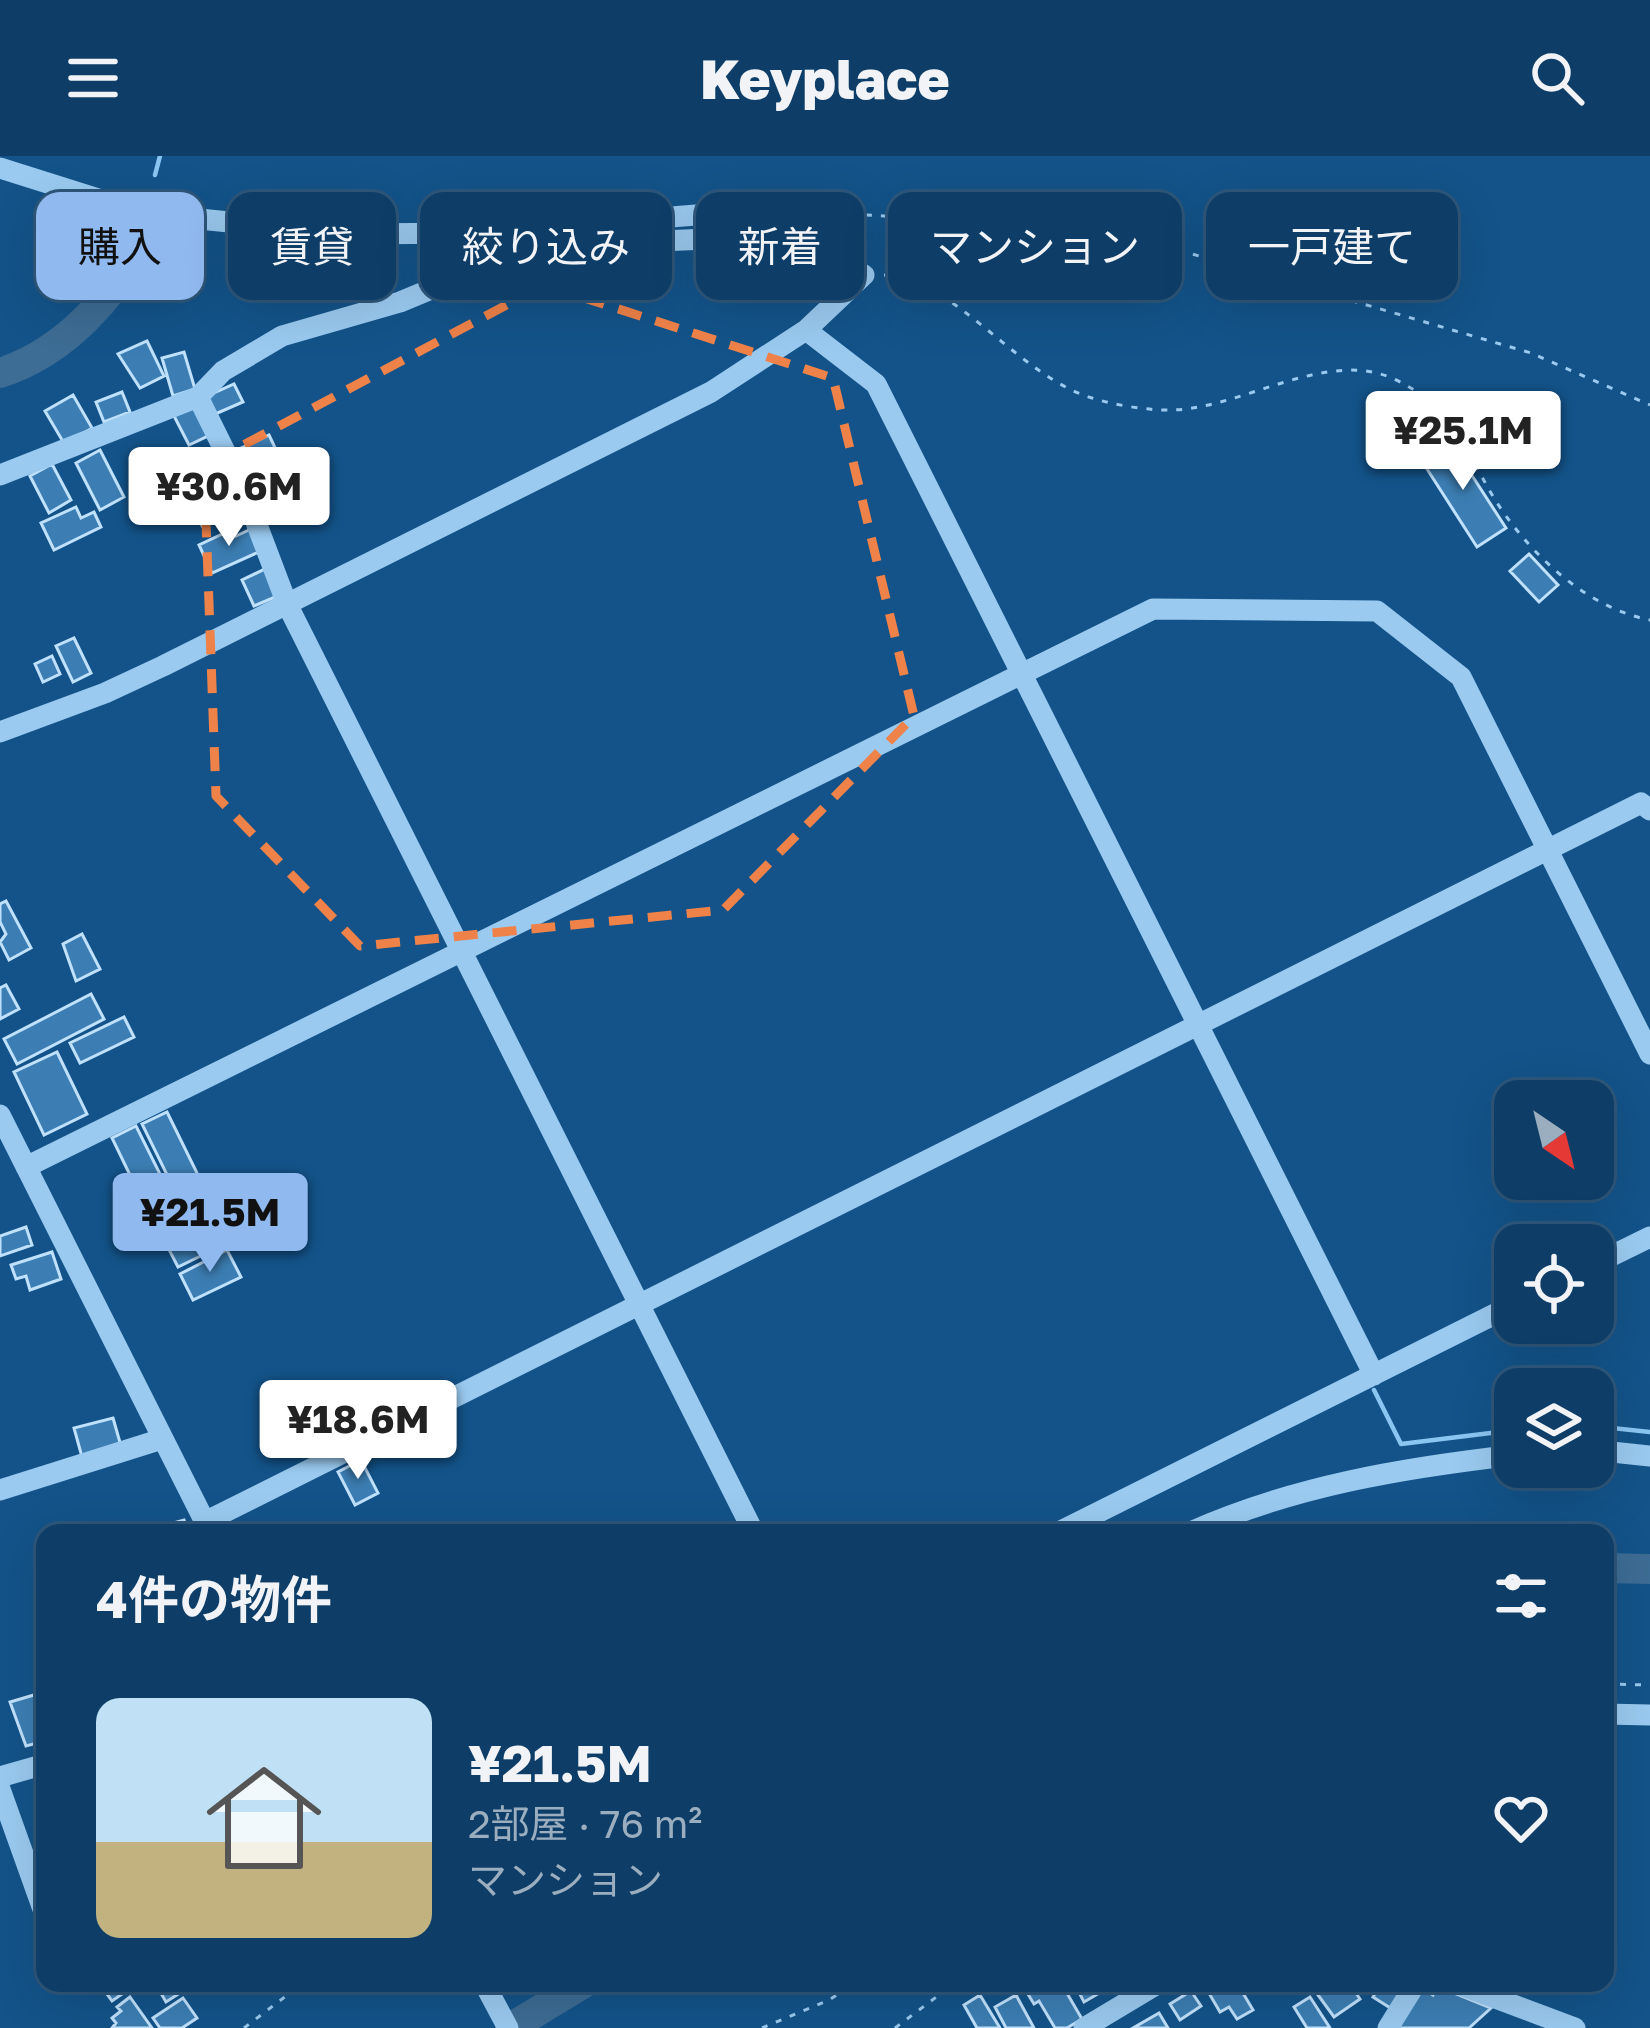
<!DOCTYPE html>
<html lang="ja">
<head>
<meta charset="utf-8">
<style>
	:root { --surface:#0e3e67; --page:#1c4970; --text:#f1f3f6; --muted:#9baec0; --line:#2e577b; --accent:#90b9f0 }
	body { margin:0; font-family:"Golos Text","Noto Sans JP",sans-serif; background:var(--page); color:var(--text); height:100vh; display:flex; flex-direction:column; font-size:45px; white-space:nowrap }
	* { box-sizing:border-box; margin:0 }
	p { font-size:39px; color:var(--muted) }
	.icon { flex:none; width:66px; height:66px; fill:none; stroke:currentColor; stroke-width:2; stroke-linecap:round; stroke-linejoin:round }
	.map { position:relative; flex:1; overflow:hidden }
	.panel { position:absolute; left:36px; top:1368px; width:1578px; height:468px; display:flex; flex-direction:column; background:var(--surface); border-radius:24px; box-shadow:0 12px 48px #0002,0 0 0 3px var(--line) }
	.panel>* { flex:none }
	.top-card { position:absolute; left:36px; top:36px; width:1578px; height:108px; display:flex; gap:24px }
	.needle { width:78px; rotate:145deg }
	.buttons { position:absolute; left:1494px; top:924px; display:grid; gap:24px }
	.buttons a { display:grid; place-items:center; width:120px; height:120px; border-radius:24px; background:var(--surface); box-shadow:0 12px 48px #0002,0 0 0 3px var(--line); font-size:60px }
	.price { position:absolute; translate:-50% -102px; padding:0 27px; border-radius:12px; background:#fff; color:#222; font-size:39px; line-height:78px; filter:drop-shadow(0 3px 6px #0008) }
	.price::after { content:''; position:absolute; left:50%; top:72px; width:36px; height:27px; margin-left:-18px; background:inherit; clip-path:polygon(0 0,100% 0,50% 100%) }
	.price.current { background:var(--accent); color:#111 }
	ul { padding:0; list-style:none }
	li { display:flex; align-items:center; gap:36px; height:300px; padding:0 60px }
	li+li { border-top:3px solid var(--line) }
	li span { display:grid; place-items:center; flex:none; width:336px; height:240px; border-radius:24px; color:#555 }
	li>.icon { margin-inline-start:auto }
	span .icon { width:144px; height:144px; fill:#fffc; stroke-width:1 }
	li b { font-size:51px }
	h2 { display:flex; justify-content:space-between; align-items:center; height:144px; padding:0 60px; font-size:51px }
	.tag { padding:0 42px; border-radius:24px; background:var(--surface); box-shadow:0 12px 48px #0002,0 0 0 3px var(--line); font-size:42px; line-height:108px }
	.tag.current { background:var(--accent); color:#111 }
	header { display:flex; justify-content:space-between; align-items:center; height:156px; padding:0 60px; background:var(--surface); font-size:54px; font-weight:800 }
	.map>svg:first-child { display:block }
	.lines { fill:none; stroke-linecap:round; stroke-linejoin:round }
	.stream { stroke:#8bc6f3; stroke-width:4.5 }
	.river { stroke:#3d6c94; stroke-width:30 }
	.building { fill:#3c7eb3; stroke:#c0e1fc; stroke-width:3 }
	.path { stroke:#9acaf0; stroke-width:3; stroke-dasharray:6 9; stroke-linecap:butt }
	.minor { stroke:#9acaf0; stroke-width:21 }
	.marked { fill:none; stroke:#ee8249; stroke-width:9; stroke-dasharray:24 15; stroke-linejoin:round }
</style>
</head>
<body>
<header><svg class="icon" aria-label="menu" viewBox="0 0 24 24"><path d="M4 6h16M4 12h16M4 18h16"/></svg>Keyplace<svg class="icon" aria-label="search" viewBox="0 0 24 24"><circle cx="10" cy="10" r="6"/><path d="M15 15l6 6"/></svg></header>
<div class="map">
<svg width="1650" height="1872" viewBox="0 0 1650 1872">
	<rect width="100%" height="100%" fill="#135389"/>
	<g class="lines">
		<path class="stream" d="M155 19 160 0
			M1374 1234 1401 1288 1515 1274
			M1593 1270 1650 1276"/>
		<path class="river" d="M0 217C65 196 115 140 145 81
			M1605 1412 1650 1413
			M510 1872 584 1827"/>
	</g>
	<path class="building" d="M147 185 164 220 140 232 118 198Z
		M184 196 195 233 173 240 162 202Z
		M234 228 243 246 213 259 205 241Z
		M122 236 130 256 104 266 96 246Z
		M73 239 92 272 65 289 45 255Z
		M195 250 210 279 189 289 174 260Z
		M269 279 279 300 249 315 239 293Z
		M1449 284 1506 372 1477 391 1420 302Z
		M100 294 124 341 100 354 76 307Z
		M219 297 232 325 188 345 176 318Z
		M52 308 71 344 49 357 30 320Z
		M293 313 303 336 264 355 253 332Z
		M213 343 222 359 202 370 194 353Z
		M76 351 81 362 94 356 101 371 54 394 41 367Z
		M233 373 236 380 251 373 261 395 212 417 199 389Z
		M1529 398 1558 429 1539 446 1510 415Z
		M267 412 280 439 254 450 242 424Z
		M74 482 91 517 73 526 56 490Z
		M52 500 60 518 43 526 35 508Z
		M6 745 31 792 9 804 0 786 6 778 0 766V748Z
		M82 778 100 813 76 825 63 788Z
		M6 829 19 853 0 863V832Z
		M91 838 104 863 17 908 4 883Z
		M124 861 134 881 80 907 70 887Z
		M57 896 87 958 44 979 14 916Z
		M167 956 199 1021 174 1033 142 968Z
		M136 970 169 1036 144 1048 112 982Z
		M202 1028 231 1085 178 1111 149 1055Z
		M26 1071 32 1089 0 1100V1080Z
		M227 1094 241 1121 193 1144 180 1118Z
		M52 1096 61 1123 30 1134 26 1120 16 1123 11 1109Z
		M113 1262 121 1290 82 1301 74 1272Z
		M361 1304 378 1337 355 1349 338 1316Z
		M184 1364 188 1377H164L162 1370Z
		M34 1539 45 1585 26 1590 10 1546Z
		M99 1827H138L112 1845Z
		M155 1827H178L183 1835 166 1846Z
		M1028 1827H1061L1082 1863 1067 1872H1055L1039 1845 1034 1848 1023 1830Z
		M1074 1827H1105L1108 1832 1084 1846Z
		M1203 1827H1237L1253 1854 1237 1863 1229 1851 1220 1856Z
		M1335 1827H1349L1360 1843 1334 1861 1318 1839Z
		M1382 1827H1404L1392 1853 1373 1841Z
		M1437 1830 1491 1852 1469 1872H1396L1420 1831 1433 1839Z
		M1191 1835 1201 1850 1180 1864 1170 1848Z
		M980 1839 1000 1872H977L964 1849Z
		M1016 1839 1034 1872H1006L995 1851Z
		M130 1841 152 1872H112L116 1867 112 1862 121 1855 117 1851Z
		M1310 1841 1330 1872H1307L1294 1851Z
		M183 1842 197 1862 182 1872H160L153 1862Z
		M1159 1857 1168 1872H1133Z"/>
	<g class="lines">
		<path class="path" d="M716 58 815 56 1005 67 1175 93 1531 197 1650 249
			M884 119C956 123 1018 220 1092 242 1114 249 1150 255 1173 254 1243 252 1327 192 1394 223 1467 258 1464 302 1506 360 1540 407 1592 453 1650 464
			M1605 1528 1650 1529
			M1315 1827H1317
			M244 1872 303 1827
			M762 1872 829 1844 855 1827
			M895 1872 955 1827"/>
		<path class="minor" d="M0 12 111 47 189 62 351 78 474 77 696 59
			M806 174 876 228 1374 1219
			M198 241 243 332 287 448 754 1377
			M0 319 198 241 223 215 282 180 400 146 511 100 547 90 796 79 864 119 806 174 711 236 163 510 105 537 0 576
			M0 959 210 1376
			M26 1011 1153 453 1377 455 1461 521 1650 898
			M1593 1109 1650 1081
			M1593 1294 1650 1300
			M0 1334 162 1283
			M205 1366 1641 647 1650 654
			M1057 1377 1515 1148
			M1188 1377C1293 1330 1402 1312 1515 1299
			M1605 1558 1650 1559
			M0 1621 45 1608
			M0 1633 45 1759
			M484 1827 508 1872
			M1455 1827 1575 1872
			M1084 1872 1159 1827
			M1388 1872 1416 1827"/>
	</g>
	<path class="marked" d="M544 129 833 222 914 560 723 754 360 790 216 640 204 310Z"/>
</svg>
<div class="buttons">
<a><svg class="needle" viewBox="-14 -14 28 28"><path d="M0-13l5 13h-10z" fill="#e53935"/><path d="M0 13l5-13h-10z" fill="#9baec0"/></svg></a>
<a><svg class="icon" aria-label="locate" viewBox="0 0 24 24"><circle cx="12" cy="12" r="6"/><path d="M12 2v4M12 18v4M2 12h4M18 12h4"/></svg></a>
<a><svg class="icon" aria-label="layers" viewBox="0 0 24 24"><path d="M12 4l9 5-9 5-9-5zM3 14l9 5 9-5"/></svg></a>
</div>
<b class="price" style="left:1463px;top:337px">¥25.1M</b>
<b class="price" style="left:229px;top:393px">¥30.6M</b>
<b class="price current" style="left:210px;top:1119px">¥21.5M</b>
<b class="price" style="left:358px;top:1326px">¥18.6M</b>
<div class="top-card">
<a class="tag current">購入</a>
<a class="tag">賃貸</a>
<a class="tag">絞り込み</a>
<a class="tag">新着</a>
<a class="tag">マンション</a>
<a class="tag">一戸建て</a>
</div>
<section class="panel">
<h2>4件の物件<svg class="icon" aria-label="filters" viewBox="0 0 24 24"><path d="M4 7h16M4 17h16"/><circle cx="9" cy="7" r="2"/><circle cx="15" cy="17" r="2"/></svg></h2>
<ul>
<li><span style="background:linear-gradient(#bfe0f5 60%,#c2b280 0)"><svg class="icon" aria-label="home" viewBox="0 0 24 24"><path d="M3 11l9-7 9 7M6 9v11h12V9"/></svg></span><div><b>¥21.5M</b><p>2部屋 · 76 m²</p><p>マンション</p></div><svg class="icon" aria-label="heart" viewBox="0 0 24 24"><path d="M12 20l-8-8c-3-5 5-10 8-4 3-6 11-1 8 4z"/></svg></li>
</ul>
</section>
</div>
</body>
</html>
